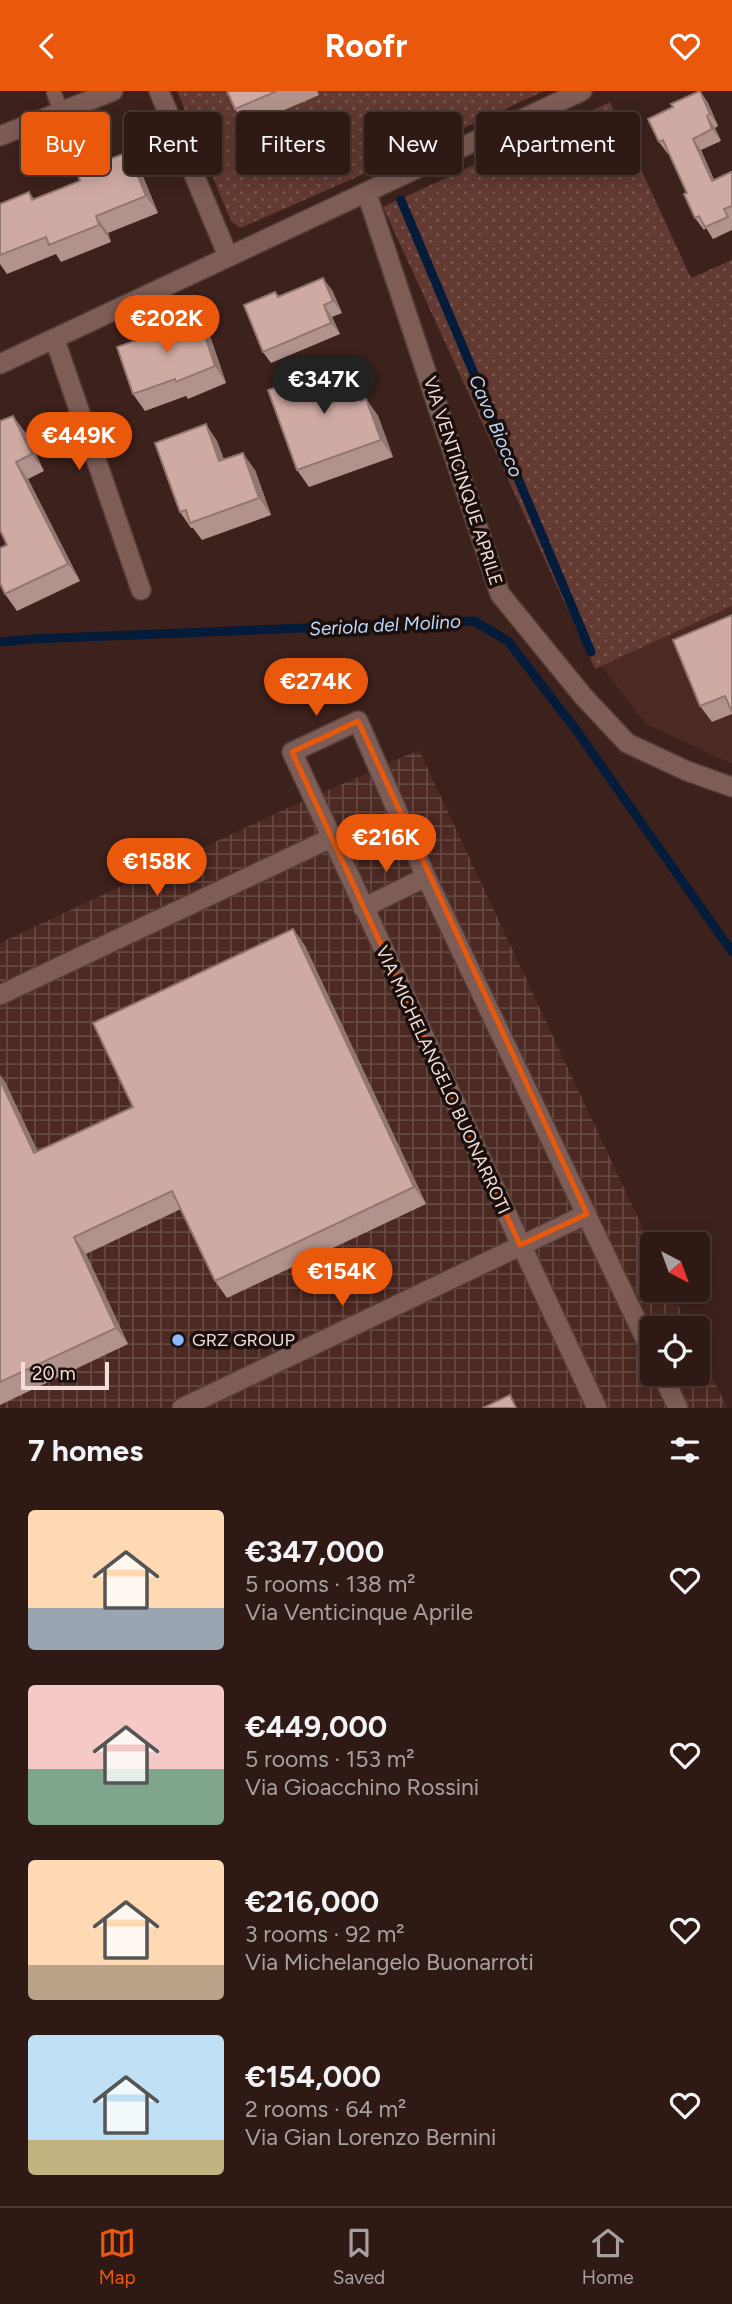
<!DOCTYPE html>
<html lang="en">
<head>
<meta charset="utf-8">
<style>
	:root { --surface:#2e1915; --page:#3a2622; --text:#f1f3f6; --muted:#a7a0a0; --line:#493834; --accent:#ea580c }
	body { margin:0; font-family:Figtree,sans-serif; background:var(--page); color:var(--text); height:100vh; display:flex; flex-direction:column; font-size:26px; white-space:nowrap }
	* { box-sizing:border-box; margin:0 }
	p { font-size:23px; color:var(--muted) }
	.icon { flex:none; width:38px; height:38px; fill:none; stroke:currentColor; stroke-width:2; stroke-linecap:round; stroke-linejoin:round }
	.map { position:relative; height:1317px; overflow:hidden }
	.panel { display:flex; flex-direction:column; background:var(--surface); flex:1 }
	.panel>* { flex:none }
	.hud { position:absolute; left:21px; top:21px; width:691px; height:63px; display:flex; gap:14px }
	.needle { width:46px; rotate:139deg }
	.buttons { position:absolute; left:640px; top:1141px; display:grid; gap:14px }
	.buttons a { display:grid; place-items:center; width:70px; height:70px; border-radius:7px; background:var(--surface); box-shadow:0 4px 18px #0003,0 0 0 2px var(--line); font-size:35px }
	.scale { position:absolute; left:21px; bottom:18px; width:88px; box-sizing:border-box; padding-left:7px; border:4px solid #f1deda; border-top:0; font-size:19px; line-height:24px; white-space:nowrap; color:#f1deda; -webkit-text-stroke:5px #1b0f0c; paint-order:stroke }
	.price { position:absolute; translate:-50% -60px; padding:0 16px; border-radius:24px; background:var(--accent); color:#fff; font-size:23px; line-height:46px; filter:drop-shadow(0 2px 4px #0008) }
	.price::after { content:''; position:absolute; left:50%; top:42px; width:21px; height:16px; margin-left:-10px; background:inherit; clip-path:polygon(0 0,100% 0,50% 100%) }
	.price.current { background:#222; color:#fff }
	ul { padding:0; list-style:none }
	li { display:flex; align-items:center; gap:21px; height:175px; padding:0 28px }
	li span { display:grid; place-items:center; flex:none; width:196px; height:140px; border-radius:7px; color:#555 }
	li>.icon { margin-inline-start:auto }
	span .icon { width:84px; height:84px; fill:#fffc; stroke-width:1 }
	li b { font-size:30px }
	h2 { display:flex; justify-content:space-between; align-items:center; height:84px; padding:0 28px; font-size:30px }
	.tag { padding:0 24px; border-radius:7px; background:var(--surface); box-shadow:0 4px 18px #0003,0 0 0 2px var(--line); font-size:24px; line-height:63px }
	.tag.current { background:var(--accent); color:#fff }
	header { display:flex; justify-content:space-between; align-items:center; height:91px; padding:0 28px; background:var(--accent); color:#fff; font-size:32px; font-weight:700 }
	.tab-bar { display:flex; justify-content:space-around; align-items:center; height:98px; border-top:2px solid var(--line); background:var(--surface); font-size:19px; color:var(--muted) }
	.tab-bar a { display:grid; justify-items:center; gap:4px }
	.tab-bar .current { color:var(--accent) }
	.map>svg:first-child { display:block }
	.built { fill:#4c2922 }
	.industrial { fill:url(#industrial-grid) }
	.grass { fill:url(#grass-dots) }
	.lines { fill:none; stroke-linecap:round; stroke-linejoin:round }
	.stream { stroke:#041b3a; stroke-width:9 }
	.service-casing { stroke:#543d39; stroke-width:17 }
	.minor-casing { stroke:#543d39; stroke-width:22 }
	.service { stroke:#7e5d56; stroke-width:14 }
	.minor { stroke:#7e5d56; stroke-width:19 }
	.wall { fill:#b2928c }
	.shaded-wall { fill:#917772 }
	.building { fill:#cfaaa3; stroke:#917772; stroke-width:2 }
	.marked { fill:none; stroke:#e8590c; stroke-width:5; stroke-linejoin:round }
	.poi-dot { fill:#8abafc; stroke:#1b0f0c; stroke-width:2.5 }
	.labels { text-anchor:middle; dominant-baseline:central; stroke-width:7; stroke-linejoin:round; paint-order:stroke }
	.street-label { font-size:18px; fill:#f1deda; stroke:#1b0f0c }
	.poi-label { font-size:18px; fill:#f1deda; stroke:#1b0f0c; text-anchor:start }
	.water-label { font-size:19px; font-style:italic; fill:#bcd7fc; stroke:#1b0f0c }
</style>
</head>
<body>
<header><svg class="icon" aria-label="back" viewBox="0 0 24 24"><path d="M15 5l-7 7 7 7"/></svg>Roofr<svg class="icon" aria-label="heart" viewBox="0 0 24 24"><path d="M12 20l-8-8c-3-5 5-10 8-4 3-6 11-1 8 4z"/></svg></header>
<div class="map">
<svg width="732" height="1317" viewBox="0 0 732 1317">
	<defs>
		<pattern id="industrial-grid" width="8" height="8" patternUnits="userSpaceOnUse" patternTransform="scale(1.75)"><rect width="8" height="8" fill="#4c2922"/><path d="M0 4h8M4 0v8" fill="none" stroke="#664842"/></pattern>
		<pattern id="grass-dots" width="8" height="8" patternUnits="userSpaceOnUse" patternTransform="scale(1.75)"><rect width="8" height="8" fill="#623a32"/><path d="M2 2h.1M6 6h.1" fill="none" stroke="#79564f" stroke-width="1.8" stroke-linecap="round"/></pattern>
	</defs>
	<rect width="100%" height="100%" fill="#3d211c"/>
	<path class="built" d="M732 515V673L646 633 601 575Z"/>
	<path class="industrial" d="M419 659 653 1159V1199H671L689 1237H653V1283H698V1256L727 1317H0V852L281 720Z"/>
	<path class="grass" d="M177 0H544L382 75 240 137 231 130Z
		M610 11 691 187 732 169V515L595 578 383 116Z"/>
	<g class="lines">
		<path class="stream" d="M401 109 591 561
			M0 551 33 548 474 530 508 550 579 643 732 861"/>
		<defs>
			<path id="service" d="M54 2 61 21"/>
			<path id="minor" d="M159 0 228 165
				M0 45 113 0
				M367 103 500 503 583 605 627 652 687 680 732 696
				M55 249 141 499
				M0 273 582 0
				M363 817 426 786
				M0 904 331 747
				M662 1283 678 1317
				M182 1317 587 1123
				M597 1317 292 661 358 630 426 786 653 1264"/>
		</defs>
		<use href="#service" class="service-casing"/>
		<use href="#minor" class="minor-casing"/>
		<use href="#service" class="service"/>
		<use href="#minor" class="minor"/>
	</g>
	<path class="wall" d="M227 0H317L319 4 247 35 235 18Z
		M700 0 708 12 718 35 715 37 721 50 701 59 714 89 732 82V139L713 148 706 137 704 139 695 127 687 102 669 62 668 63 659 51 673 16Z
		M128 61 140 78 158 122 108 142 111 151 61 171 56 163 7 183 0 173V113L29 101 34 108 80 90Z
		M332 199 342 222 332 226 340 243 271 272 263 261 275 201 279 205Z
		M197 222 208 239 226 292 188 308 186 305 145 320 133 303 159 241Z
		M347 271 359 288 366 308 378 325 393 366 309 396 297 379Z
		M0 330 25 341 44 380 28 388 80 490 17 520 5 503 7 454Z
		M217 350 224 369 255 379 271 424 202 449 193 437H191L180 421Z
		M732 524V623L712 631 700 615Z
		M293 838 305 855 426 1113 227 1207 215 1190 181 1118 86 1163 128 1253 0 1314V984L5 991 38 1061 133 1016Z"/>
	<path class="shaded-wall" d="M700 0 708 12 718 35 710 23Z
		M707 25 715 37 721 50 712 38Z
		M693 48 701 59 720 102 712 90Z
		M128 61 140 78 158 122 146 105Z
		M96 125 108 142 111 151 99 134Z
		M323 187 332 199 342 222 333 210Z
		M324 214 332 226 340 243 331 232Z
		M197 222 208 239 226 292 215 275Z
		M347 271 359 288 373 327 361 310Z
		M366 308 378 325 393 366 381 349Z
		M13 325 25 341 44 380 32 363Z
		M206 333 217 350 231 387 219 370Z
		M243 362 255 379 271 424 259 407Z
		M16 371 28 388 80 490 68 473Z
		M293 838 305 855 426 1113 414 1096Z
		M0 984 5 991 46 1079 34 1062 0 989Z
		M74 1146 86 1163 128 1253 116 1237Z"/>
	<path class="building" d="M227 0H277L235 18Z
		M700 0 710 23 707 25 712 38 693 48 712 90 731 81 732 82V115L724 118 728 126 705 136 699 125 695 127 684 103 687 102 663 49 659 51 648 28 673 16 671 13Z
		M128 61 146 105 96 125 99 134 49 154 46 146 0 164V113L29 101 32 109 80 90 77 81Z
		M323 187 333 210 324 214 331 232 263 261 244 214 275 201 278 206Z
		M197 222 215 275 176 291 175 288 133 303 117 256 159 241 157 235Z
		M347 271 361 310 366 308 381 349 297 379 268 299Z
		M13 325 32 363 16 371 68 473 5 503 0 492V457L7 454 0 439V330Z
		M206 333 219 370 243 362 259 407 190 432 186 419 180 421 155 352Z
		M732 524V621L725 605 700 615 673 549Z
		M293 838 414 1096 215 1190 172 1100 74 1146 116 1237 0 1291V989L34 1062 133 1016 93 932Z
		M510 1304 516 1317H483Z"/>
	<path class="marked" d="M358 630 587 1123 520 1154 292 661Z"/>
	<circle class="poi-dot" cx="178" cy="1249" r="7"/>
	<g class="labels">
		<g class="street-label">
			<text transform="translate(463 390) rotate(72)">VIA VENTICINQUE APRILE</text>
			<text transform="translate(443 989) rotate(65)">VIA MICHELANGELO BUONARROTI</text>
		</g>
		<g class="poi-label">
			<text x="192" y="1249">GRZ GROUP</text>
		</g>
		<g class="water-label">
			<text transform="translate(496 335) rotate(67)">Cavo Biocco</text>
			<text transform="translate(385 534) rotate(-3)">Seriola del Molino</text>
		</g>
	</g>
</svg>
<div class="buttons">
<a><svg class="needle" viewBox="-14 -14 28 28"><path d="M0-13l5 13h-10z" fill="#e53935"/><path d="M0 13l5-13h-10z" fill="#a7a0a0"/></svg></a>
<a><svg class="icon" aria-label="locate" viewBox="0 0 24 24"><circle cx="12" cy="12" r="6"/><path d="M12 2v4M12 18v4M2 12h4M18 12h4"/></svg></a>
</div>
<div class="scale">20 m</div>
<b class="price" style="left:167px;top:264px">€202K</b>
<b class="price current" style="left:324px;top:325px">€347K</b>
<b class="price" style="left:79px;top:381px">€449K</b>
<b class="price" style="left:316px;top:627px">€274K</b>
<b class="price" style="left:386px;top:783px">€216K</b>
<b class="price" style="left:157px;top:807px">€158K</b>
<b class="price" style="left:342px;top:1217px">€154K</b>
<div class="hud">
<a class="tag current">Buy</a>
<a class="tag">Rent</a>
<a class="tag">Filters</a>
<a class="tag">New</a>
<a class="tag">Apartment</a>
</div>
</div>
<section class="panel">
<h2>7 homes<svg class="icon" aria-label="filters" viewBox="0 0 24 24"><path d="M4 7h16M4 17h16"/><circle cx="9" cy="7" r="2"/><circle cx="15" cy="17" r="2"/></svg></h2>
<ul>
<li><span style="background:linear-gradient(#ffd9b3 70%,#9aa5b1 0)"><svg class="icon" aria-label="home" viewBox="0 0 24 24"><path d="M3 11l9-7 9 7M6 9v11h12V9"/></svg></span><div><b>€347,000</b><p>5 rooms · 138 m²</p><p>Via Venticinque Aprile</p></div><svg class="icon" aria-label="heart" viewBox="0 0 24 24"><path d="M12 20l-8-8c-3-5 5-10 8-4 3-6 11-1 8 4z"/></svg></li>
<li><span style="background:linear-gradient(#f6c9c9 60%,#7fa58c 0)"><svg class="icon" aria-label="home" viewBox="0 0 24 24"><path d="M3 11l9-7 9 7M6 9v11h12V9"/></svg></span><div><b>€449,000</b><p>5 rooms · 153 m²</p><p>Via Gioacchino Rossini</p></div><svg class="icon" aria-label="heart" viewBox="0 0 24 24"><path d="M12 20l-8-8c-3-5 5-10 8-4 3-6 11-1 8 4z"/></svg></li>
<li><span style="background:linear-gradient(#ffd9b3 75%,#b9a48a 0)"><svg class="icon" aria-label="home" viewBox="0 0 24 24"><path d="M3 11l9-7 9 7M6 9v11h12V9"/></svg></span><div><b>€216,000</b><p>3 rooms · 92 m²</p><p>Via Michelangelo Buonarroti</p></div><svg class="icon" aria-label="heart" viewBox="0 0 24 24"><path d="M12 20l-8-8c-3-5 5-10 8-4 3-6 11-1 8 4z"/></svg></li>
<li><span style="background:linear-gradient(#bfe0f5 75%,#c2b280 0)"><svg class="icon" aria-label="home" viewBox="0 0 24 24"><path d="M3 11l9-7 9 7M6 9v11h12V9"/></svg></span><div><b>€154,000</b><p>2 rooms · 64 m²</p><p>Via Gian Lorenzo Bernini</p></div><svg class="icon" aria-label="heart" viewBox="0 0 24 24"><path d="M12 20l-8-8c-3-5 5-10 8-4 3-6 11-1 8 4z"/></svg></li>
</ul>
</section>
<nav class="tab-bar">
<a class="current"><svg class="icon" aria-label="map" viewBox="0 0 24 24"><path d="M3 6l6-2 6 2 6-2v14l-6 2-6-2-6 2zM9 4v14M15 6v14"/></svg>Map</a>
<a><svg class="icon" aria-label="saved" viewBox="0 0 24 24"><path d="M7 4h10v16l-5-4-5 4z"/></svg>Saved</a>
<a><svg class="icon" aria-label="home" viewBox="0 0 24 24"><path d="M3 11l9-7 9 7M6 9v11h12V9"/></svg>Home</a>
</nav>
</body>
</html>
